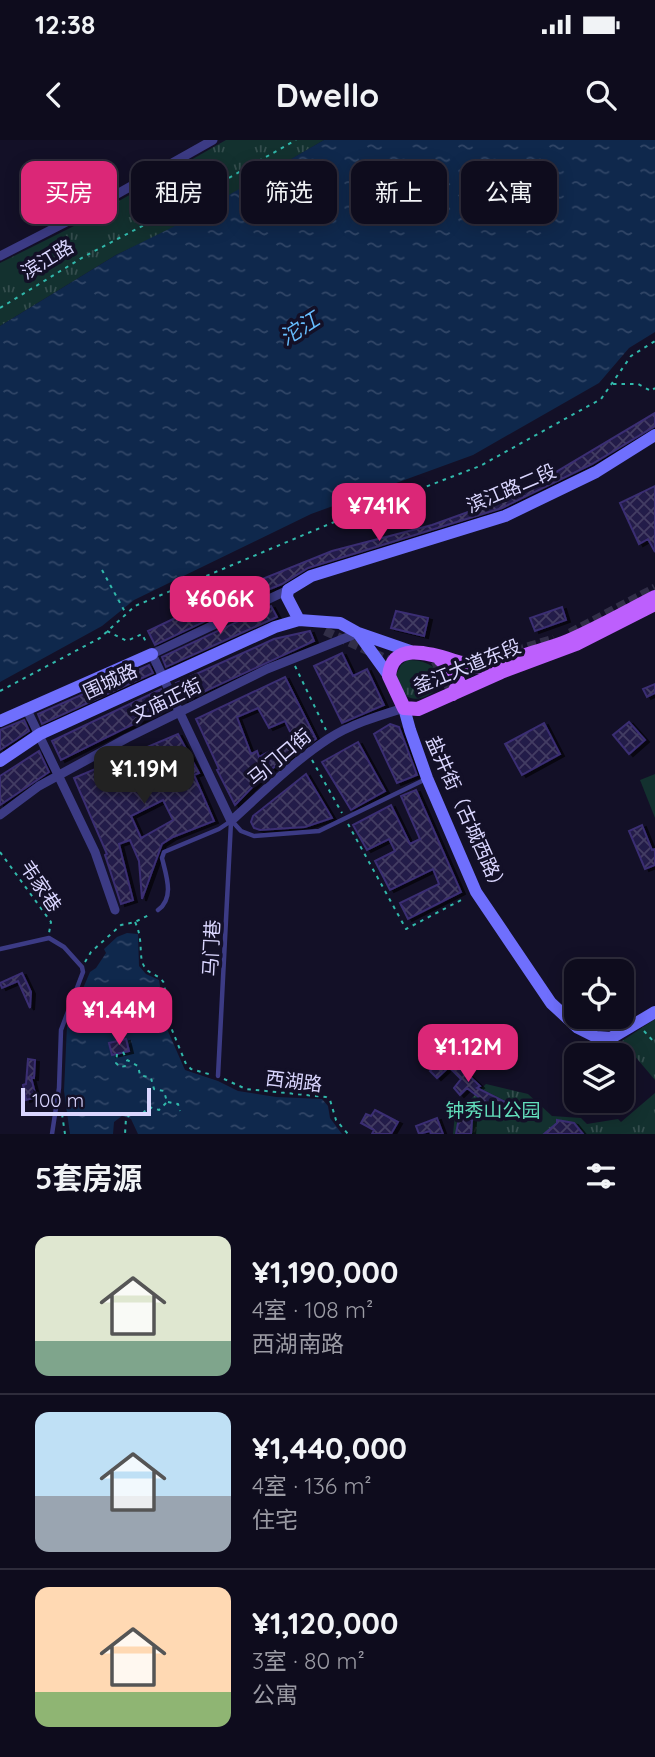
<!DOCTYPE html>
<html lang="zh">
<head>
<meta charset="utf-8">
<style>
	:root { --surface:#0e0c1d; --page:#171526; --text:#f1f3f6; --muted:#9b9ba4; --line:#2e2c3b; --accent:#db2777 }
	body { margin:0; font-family:Quicksand,"Noto Sans SC",sans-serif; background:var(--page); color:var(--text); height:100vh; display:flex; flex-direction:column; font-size:26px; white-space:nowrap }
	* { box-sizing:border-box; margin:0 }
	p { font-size:23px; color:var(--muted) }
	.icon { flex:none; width:38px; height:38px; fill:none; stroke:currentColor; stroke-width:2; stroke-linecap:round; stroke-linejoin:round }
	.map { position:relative; height:994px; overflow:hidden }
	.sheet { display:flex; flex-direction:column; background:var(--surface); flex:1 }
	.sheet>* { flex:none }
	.top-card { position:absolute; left:21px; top:21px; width:614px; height:63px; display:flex; gap:14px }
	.buttons { position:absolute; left:564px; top:819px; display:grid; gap:14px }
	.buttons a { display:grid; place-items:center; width:70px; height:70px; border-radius:14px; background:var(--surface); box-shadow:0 4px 18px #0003,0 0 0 2px var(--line); font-size:35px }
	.scale { position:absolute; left:21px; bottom:18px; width:130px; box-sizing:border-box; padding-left:7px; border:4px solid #dad6ff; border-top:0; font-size:19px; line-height:24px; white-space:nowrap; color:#dad6ff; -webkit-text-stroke:5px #131027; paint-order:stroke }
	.price { position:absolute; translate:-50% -60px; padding:0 16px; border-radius:14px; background:var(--accent); color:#fff; font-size:23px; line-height:46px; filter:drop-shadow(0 2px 4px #0008) }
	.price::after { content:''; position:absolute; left:50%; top:42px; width:21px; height:16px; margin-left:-10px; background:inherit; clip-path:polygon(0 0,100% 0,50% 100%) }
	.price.active { background:#222; color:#fff }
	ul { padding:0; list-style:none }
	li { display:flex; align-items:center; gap:21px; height:175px; padding:0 35px }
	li+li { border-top:2px solid var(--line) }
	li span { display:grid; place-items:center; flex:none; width:196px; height:140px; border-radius:14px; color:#555 }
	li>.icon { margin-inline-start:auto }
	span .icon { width:84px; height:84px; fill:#fffc; stroke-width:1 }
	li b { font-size:30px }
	h2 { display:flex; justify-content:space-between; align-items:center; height:84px; padding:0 35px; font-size:30px }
	.tag { padding:0 24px; border-radius:14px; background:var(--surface); box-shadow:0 4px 18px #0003,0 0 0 2px var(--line); font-size:24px; line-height:63px }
	.tag.active { background:var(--accent); color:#fff }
	.status { display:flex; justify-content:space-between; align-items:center; height:49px; padding:0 35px; background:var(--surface); direction:ltr }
	.status svg { height:19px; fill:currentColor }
	header { display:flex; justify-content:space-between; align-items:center; height:91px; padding:0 35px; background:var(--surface); font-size:32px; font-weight:800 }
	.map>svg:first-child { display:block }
	.park { fill:url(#park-tufts) }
	.pitch { fill:#13312f }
	.water { fill:url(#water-ripples) }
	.building { fill:url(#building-cross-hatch); stroke:#3a2e73; stroke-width:2; fill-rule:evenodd; filter:url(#shadow) }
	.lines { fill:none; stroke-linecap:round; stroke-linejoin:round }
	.street-tunnel { stroke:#312e47; stroke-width:9; stroke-dasharray:9 4.5; stroke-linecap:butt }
	.path { stroke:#31b8ab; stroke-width:2; stroke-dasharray:3.5 5; stroke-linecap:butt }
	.lane { stroke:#3c3b85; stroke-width:4.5 }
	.street { stroke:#3c3b85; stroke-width:9 }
	.secondary { stroke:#6f6ffd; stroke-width:12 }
	.primary { stroke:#bd5ffd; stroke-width:14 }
	.labels { text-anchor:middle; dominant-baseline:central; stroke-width:7; stroke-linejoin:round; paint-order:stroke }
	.street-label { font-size:19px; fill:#dad6ff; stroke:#131027 }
	.park-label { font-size:19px; fill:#62dfbc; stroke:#131027 }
	.water-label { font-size:21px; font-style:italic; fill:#66bcfd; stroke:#131027 }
</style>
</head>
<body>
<div class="status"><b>12:38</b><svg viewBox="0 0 49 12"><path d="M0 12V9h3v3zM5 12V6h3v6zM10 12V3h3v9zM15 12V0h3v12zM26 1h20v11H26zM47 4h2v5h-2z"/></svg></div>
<header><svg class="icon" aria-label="back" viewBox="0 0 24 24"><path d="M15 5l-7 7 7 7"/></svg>Dwello<svg class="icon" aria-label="search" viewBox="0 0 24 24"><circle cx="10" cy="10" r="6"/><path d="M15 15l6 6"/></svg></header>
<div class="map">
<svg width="655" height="994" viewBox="0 0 655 994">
	<defs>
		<pattern id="park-tufts" width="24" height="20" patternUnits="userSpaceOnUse" patternTransform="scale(1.75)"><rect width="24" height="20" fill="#13312f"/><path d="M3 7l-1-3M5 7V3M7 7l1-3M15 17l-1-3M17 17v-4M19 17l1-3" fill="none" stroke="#354e4e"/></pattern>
		<pattern id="water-ripples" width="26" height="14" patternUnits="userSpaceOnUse" patternTransform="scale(1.75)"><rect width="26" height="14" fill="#0f284c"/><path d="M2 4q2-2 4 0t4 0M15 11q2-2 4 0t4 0" fill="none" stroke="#314667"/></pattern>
		<pattern id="building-cross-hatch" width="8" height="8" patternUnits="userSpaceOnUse" patternTransform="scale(1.75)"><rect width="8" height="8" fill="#241c48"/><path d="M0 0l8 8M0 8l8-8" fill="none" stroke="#433c63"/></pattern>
		<filter id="shadow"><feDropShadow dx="4" dy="2" stdDeviation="0" flood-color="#0009"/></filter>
	</defs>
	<rect width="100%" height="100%" fill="#131027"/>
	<path class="park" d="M226 0H324L177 86 116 115 0 186V123L82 82Z
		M407 520C423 520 432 524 443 535 444 550 418 566 405 555 400 551 398 542 396 535L401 525Z
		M655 879V940L622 901Z
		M486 944 528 954 552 976 581 978 587 984 618 979 621 982 655 953V994H453L455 975Z"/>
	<path class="pitch" d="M655 634V678L640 640Z"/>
	<path class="water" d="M324 0H655V192L629 208 599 243 473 315 311 374 134 460 102 486 0 542V186L116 115 177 85Z
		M127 793 138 794 139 826 146 834 159 840 167 889 185 930 218 941 238 951 276 957 322 959 328 966 330 978 342 994H138L131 979 122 976 114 982 113 994H70L64 951 67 886 90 832 96 828 106 813 104 809 117 797Z"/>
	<path class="building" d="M655 273V286L592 324 502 368 308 428 282 444 265 451V453L155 505 148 491 259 438 260 440 332 411 432 385 493 363 539 342Z
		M655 346V412L648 399 639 404 620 363Z
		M271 466 277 477 166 527 162 517Z
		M562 467 566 480 535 491 530 478Z
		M396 471 428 478 424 496 391 488Z
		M310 491 314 501 184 561 176 543 274 499Z
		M342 513 353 536 367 529 384 565 342 583 314 526Z
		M149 525 153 533 42 584 38 574Z
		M285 537 316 599 267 632 235 665 217 630 219 629 196 579ZM258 568 269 588 285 581 293 598 259 617 257 611 251 614 237 577Z
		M655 544V553L647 557 643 549Z
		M161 549 168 567 61 620 52 601Z
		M24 580 29 591 0 610V590Z
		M629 582 645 600 629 614 613 595Z
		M544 583 560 614 522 635 505 604Z
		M390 584 399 587 417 635 397 643 374 594Z
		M178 594 199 633 194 635 214 681 173 697 162 704 142 759 139 721 130 700 119 704 133 760 121 764 105 715 107 714 74 638ZM163 660 173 680 141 698 131 676Z
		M358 602 385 651 351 670 322 622Z
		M39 611 49 632 0 665V636Z
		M306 634 332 678 305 687 260 690 254 688 251 682 253 676Z
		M416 650 461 752 408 779 400 763 439 744 433 729 390 750 375 721 395 711 389 699 367 710 353 685 391 665 410 704 420 699 401 656Z
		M642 685 652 710 655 709V725L645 729 629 691Z
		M22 833 31 852 30 868 18 841 2 848 0 843Z
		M126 899 129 911 112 915 109 903Z
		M443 911 480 946 477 948 507 963 502 972 496 969 492 976 481 970 485 962 467 948 460 955 454 948 461 939 449 927 437 938 430 931 440 922 436 918Z
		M28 919 35 920 34 938 31 937 36 957 26 960 23 945 26 944Z
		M375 970 398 982 391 994H372L374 990 361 983 366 974 371 976Z
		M437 978 443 994H431L430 991 419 994 416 986Z
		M459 978 472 980 471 994H456Z
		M557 980 574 983 583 994H544L557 983Z"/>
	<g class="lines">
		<path class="street-tunnel" d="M325 491 395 523
			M570 493 655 448
			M462 520 490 518 554 499
			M435 521 450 549"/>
		<path class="path" d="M151 43 167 72
			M0 168 85 116 167 73 296 0
			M613 244H638L651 251 655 248
			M102 430 125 472
			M107 491 127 501 142 494 147 504
			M295 526 326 590
			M0 551 100 498 135 466 339 380 480 326 601 259 631 216 655 201
			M312 620 342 673
			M348 684 406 789 465 758
			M0 712 51 782 49 793
			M135 782C144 800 138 816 144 826 149 835 159 834 164 843L170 885 186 924 191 929 212 935
			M85 822 91 812 121 785 135 782 151 774
			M644 891 655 903
			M123 912 127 920 138 926 140 935 151 938 154 949 164 951 167 962 159 970 149 967 142 974 132 973 126 978 125 994
			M117 914 116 923 120 927 126 926 127 921
			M224 939 246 949 326 957 330 960 336 980 348 994
			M168 962 178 964 180 971
			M62 974 65 994"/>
		<path class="lane" d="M232 681 241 691 254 696 319 691 426 639
			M158 770C175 758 166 735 162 718L164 712 219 689 231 681
			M0 809 49 798 64 807 82 827 83 832 61 890 59 948 52 994
			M218 936 231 682"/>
		<path class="street" d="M0 116 78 76 213 0
			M288 450 152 514 231 681C263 652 293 622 328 599 351 584 378 576 404 568
			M26 568 95 712 115 770
			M0 675 39 646 127 598 267 529 358 493"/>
		<path class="secondary" d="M299 480 287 457 288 450 311 436 505 376 596 332 655 295
			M358 493 389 536
			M404 568 410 590 427 638 476 752 551 863 578 888 596 897 611 898 655 872
			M0 581 152 514
			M0 621 40 594 275 487 299 480 340 483 358 493 410 511"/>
		<path class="primary" d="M655 457C626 472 598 488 568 501 554 507 537 511 522 516 509 521 495 527 480 527 453 525 394 490 389 536L404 568 418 569 501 532 576 504 655 464
			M440 519 453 531 459 543 453 554"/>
	</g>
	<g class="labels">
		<g class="street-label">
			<text transform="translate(47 119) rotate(-31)">滨江路</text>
			<text transform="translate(511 348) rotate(-23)">滨江路二段</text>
			<text transform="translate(467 526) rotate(-22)">釜江大道东段</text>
			<text transform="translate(110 541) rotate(-25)">围城路</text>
			<text transform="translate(166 560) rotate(-26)">文庙正街</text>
			<text transform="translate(279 617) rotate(-40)">马门口街</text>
			<text transform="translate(467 675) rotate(66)">盐井街（古城西路）</text>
			<text transform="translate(41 746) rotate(56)">韦家巷</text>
			<text transform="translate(211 808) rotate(-87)">马门巷</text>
			<text transform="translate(294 941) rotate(7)">西湖路</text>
		</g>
		<g class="park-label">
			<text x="493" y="970">钟秀山公园</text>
		</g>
		<g class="water-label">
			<text transform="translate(299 188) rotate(-32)">沱江</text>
		</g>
	</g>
</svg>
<div class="buttons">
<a><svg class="icon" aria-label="locate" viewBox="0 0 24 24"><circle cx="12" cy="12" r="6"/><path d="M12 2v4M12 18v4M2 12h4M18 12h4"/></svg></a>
<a><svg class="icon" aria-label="layers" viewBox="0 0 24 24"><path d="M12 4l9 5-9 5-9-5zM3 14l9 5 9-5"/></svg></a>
</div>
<div class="scale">100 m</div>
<b class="price" style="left:379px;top:403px">¥741K</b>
<b class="price" style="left:220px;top:496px">¥606K</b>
<b class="price active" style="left:144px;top:666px">¥1.19M</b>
<b class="price" style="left:119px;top:907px">¥1.44M</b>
<b class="price" style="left:468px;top:944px">¥1.12M</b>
<div class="top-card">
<a class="tag active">买房</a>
<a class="tag">租房</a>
<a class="tag">筛选</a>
<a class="tag">新上</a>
<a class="tag">公寓</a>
</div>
</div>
<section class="sheet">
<h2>5套房源<svg class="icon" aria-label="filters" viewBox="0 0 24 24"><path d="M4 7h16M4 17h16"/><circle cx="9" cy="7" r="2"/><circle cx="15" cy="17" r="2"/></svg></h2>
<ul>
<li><span style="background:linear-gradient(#dfe7d0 75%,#7fa58c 0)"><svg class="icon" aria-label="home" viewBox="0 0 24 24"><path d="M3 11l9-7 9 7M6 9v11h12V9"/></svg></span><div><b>¥1,190,000</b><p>4室 · 108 m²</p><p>西湖南路</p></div></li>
<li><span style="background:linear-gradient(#bfe0f5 60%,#9aa5b1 0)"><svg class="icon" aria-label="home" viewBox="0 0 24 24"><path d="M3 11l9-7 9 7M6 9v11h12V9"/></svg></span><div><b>¥1,440,000</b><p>4室 · 136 m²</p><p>住宅</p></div></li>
<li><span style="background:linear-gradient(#ffd9b3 75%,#8fb573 0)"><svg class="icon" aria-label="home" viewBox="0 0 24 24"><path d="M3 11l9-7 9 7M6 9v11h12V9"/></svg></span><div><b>¥1,120,000</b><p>3室 · 80 m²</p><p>公寓</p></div></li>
</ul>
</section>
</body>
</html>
